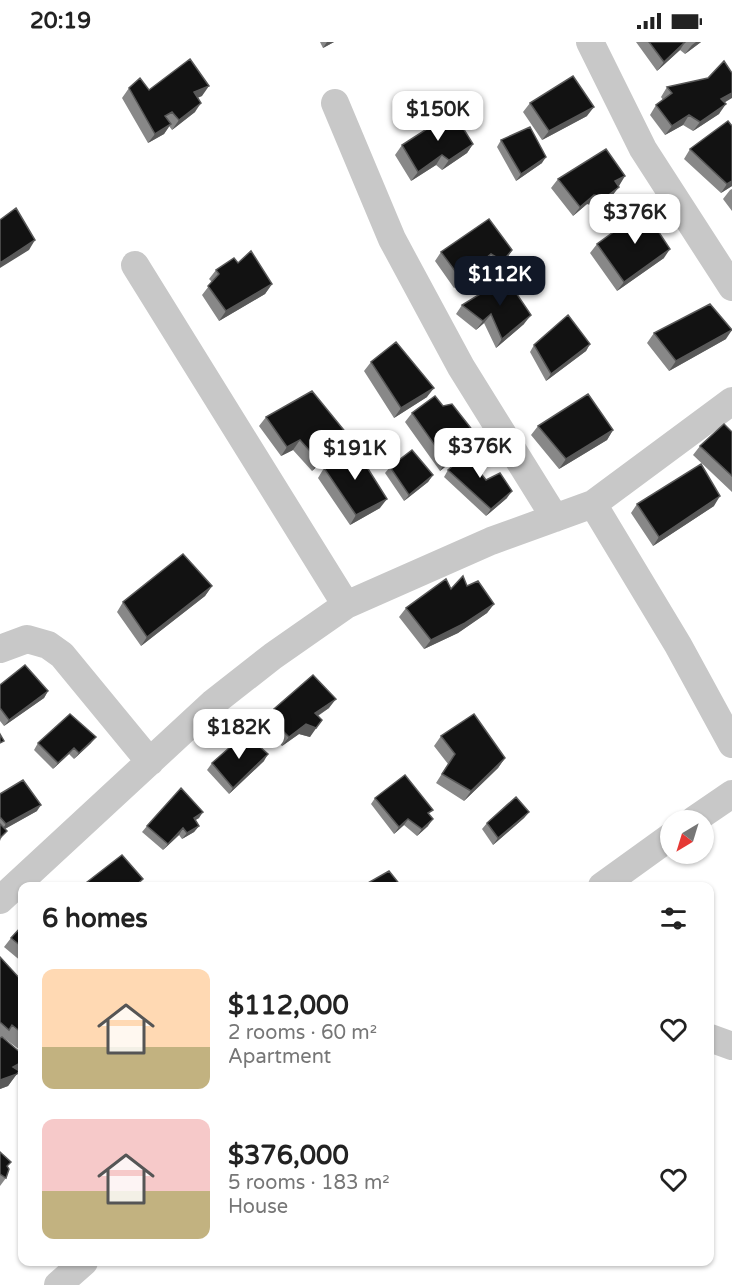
<!DOCTYPE html>
<html lang="en">
<head>
<meta charset="utf-8">
<style>
	:root { --surface:#fff; --page:#f6f6f6; --text:#222; --muted:#767676; --accent:#111827 }
	body { margin:0; font-family:"Varela Round",sans-serif; background:var(--page); color:var(--text); height:100vh; display:flex; flex-direction:column; font-size:22px; white-space:nowrap }
	* { box-sizing:border-box; margin:0 }
	p { font-size:20px; color:var(--muted) }
	.icon { flex:none; width:33px; height:33px; fill:none; stroke:currentColor; stroke-width:2; stroke-linecap:round; stroke-linejoin:round }
	.map { position:relative; flex:1; overflow:hidden }
	.sheet { position:absolute; left:18px; top:840px; width:696px; height:384px; display:flex; flex-direction:column; background:var(--surface); border-radius:12px; box-shadow:0 2px 4px #0004 }
	.sheet>* { flex:none }
	.needle { width:39px; rotate:218deg }
	.controls { position:absolute; left:660px; top:768px; display:grid; gap:12px }
	.controls a { display:grid; place-items:center; width:54px; height:54px; border-radius:50%; background:var(--surface); box-shadow:0 2px 4px #0004; font-size:30px }
	.price { position:absolute; translate:-50% -51px; padding:0 14px; border-radius:12px; background:#fff; color:#222; font-size:20px; line-height:39px; filter:drop-shadow(0 2px 3px #0008) }
	.price::after { content:''; position:absolute; left:50%; top:36px; width:18px; height:14px; margin-left:-9px; background:inherit; clip-path:polygon(0 0,100% 0,50% 100%) }
	.price.active { background:var(--accent); color:#fff }
	ul { padding:0; list-style:none }
	li { display:flex; align-items:center; gap:18px; height:150px; padding:0 24px }
	li span { display:grid; place-items:center; flex:none; width:168px; height:120px; border-radius:12px; color:#555 }
	li>.icon { margin-inline-start:auto }
	span .icon { width:72px; height:72px; fill:#fffc; stroke-width:1 }
	li b { font-size:26px }
	h2 { display:flex; justify-content:space-between; align-items:center; height:72px; padding:0 24px; font-size:26px }
	.status { display:flex; justify-content:space-between; align-items:center; height:42px; padding:0 30px; background:var(--surface); direction:ltr }
	.status svg { height:16px; fill:currentColor }
	.map>svg:first-child { display:block }
	.lines { fill:none; stroke-linecap:round; stroke-linejoin:round }
	.minor { stroke:#c8c8c8; stroke-width:28 }
	.wall { fill:#888; fill-rule:evenodd }
	.shaded-wall { fill:#595959 }
	.building { fill:#121212; stroke:#595959; stroke-width:1.5 }
</style>
</head>
<body>
<div class="status"><b>20:19</b><svg viewBox="0 0 49 12"><path d="M0 12V9h3v3zM5 12V6h3v6zM10 12V3h3v9zM15 12V0h3v12zM26 1h20v11H26zM47 4h2v5h-2z"/></svg></div>
<div class="map">
<svg width="732" height="1243" viewBox="0 0 732 1243">
	<rect width="100%" height="100%" fill="#fff"/>
	<g class="lines">
		<path class="minor" d="M590 0 643 107 732 245
			M335 61 392 197 461 325 555 476
			M135 223 346 563
			M593 462 732 359
			M0 607 27 597 48 603 62 613 150 720
			M694 778 732 752
			M602 844 670 795
			M0 858 213 661 273 614 346 563 491 499 593 462 678 603 732 702
			M710 996 732 1004
			M58 1243 84 1220"/>
	</g>
	<path class="wall" d="M320 0H334L323 6Z
		M636 0H701L685 12 680 8 657 29Z
		M667 45 724 61 719 72 693 89 683 83 665 93 650 73 656 63 663 58 661 55Z
		M129 46 149 48 202 54 198 55 195 70 172 88 169 84 164 92 148 101 122 56Z
		M530 61 587 74 542 98 523 70Z
		M501 98 542 121 516 139 497 105Z
		M473 102 467 111 442 128 436 123 411 139 395 113 402 103Z
		M690 107 732 144 721 151 684 117Z
		M558 137 619 144 612 154 600 165 587 162 573 174 551 146Z
		M732 147V169L723 157 730 148Z
		M489 177 506 218 496 228 484 221 454 246 435 219 441 210Z
		M657 188 664 216 617 249 590 211 597 202Z
		M238 221 272 242 265 252 219 279 202 253 212 240 209 237 216 228Z
		M462 263 524 282 496 306 484 281 476 288 456 272Z
		M654 291 726 297 669 329 647 301Z
		M590 302 586 309 546 339 530 310 534 303Z
		M371 320 427 355 394 376 364 329Z
		M443 364 477 394 471 404 440 429 405 380 412 371Z
		M266 375 340 402 312 429 293 408 281 414 259 384Z
		M538 384 613 388 607 398 559 427 531 393Z
		M732 390V450L693 413 700 404Z
		M489 419 480 430 486 438 507 456 486 474 444 435 448 428Z
		M390 425 433 433 428 440 404 459 385 431Z
		M324 426 380 466 350 483 318 436Z
		M637 462 714 464 653 504 631 471Z
		M212 544 205 554 141 604 117 570 123 560Z
		M467 544 494 562 487 571 458 591 424 607 399 575 406 566 451 547Z
		M0 643 48 649 44 656 4 684 0 679Z
		M329 666 318 674 310 695 299 692 282 704 260 683 267 673Z
		M441 694 505 716 498 726 464 759 436 741 448 722 434 704Z
		M38 701H91L74 717 69 712 53 727 34 708Z
		M264 719 229 752 207 728 212 721Z
		M0 752 37 769 5 787 0 799Z
		M375 756 429 773 428 784 417 794 404 783 394 792 371 762Z
		M529 770 524 776 493 803 482 787 487 781Z
		M199 776 195 778 199 784 194 790 182 797 179 793 163 808 142 790 147 784Z
		M22 884V920L4 905 11 896Z
		M0 915 22 939V1025L8 1044 0 1047ZM3 996H4L21 1009 20 1010Z
		M0 1110 8 1124 6 1136 0 1144Z"/>
	<path class="shaded-wall" d="M327 0H334L323 6Z
		M685 0 680 8 657 29 664 20Z
		M696 0H701L685 12 692 3Z
		M209 44 202 54 188 60 194 50Z
		M732 51V56L714 67 721 57Z
		M201 61 195 70 172 88 179 78Z
		M726 62 719 72 693 89 700 80Z
		M594 65 587 74 542 98 549 89Z
		M689 73 683 83 665 93 672 84Z
		M171 82 164 92 148 101 155 92Z
		M473 102 467 111 442 128 449 118Z
		M442 113 436 123 411 139 418 130Z
		M546 115 542 121 516 139 521 132Z
		M625 134 619 144 608 148 615 139Z
		M732 139V144L721 151 727 142Z
		M619 145 612 154 600 165 587 162 573 174 580 165 594 153Z
		M35 198 29 208 0 226V221Z
		M670 207 664 216 617 249 624 240Z
		M512 208 506 218 496 228 503 219Z
		M491 212 484 221 454 246 461 237Z
		M272 242 265 252 219 279 226 269Z
		M491 272 484 281 476 288 483 279Z
		M531 273 524 282 496 306 502 297Z
		M732 288 726 297 669 329 676 319Z
		M590 302 586 309 546 339 551 332Z
		M434 346 427 355 394 376 401 366Z
		M613 388 607 398 559 427 566 417Z
		M347 392 340 402 312 429 319 419Z
		M477 394 471 404 440 429 446 419Z
		M300 398 293 408 281 414 287 405Z
		M433 433 428 440 404 459 409 453Z
		M512 449 507 456 486 474 491 467Z
		M720 454 714 464 653 504 659 495Z
		M387 457 380 466 350 483 356 473Z
		M212 544 205 554 141 604 147 595Z
		M494 562 487 571 458 591 424 607 431 598Z
		M48 649 44 656 4 684 9 678Z
		M336 657 329 666 308 680 315 671Z
		M322 678 310 695 299 692 282 704 289 695 306 682Z
		M96 695 91 701 74 717 79 711Z
		M74 706 69 712 53 727 58 721Z
		M268 712 264 719 229 752 233 746Z
		M505 716 498 726 464 759 471 749Z
		M41 763 37 769 1 789 6 782Z
		M203 770 199 776 189 782 194 776Z
		M529 770 524 776 493 803 498 796Z
		M408 777 404 783 394 792 399 785Z
		M433 777 428 784 417 794 422 787Z
		M199 784 194 790 182 797 187 791Z
		M183 786 179 793 163 808 168 802Z
		M22 1020V1025L8 1044 0 1047V1038L13 1025Z"/>
	<path class="building" d="M649 0H685L664 20Z
		M190 17 209 44 194 50 201 61 179 78 172 70 165 74 171 82 155 92 129 46 140 36 149 48Z
		M724 19 732 31V51L721 57 726 62 700 80 689 73 672 84 656 63 672 51 667 45 708 36Z
		M573 34 594 65 549 89 530 61Z
		M453 70 473 102 449 118 442 113 418 130 402 103Z
		M728 79 732 84V139L727 142 690 107Z
		M530 85 546 115 521 132 501 98Z
		M606 107 625 134 615 139 619 145 606 155 594 153 580 165 558 137Z
		M648 165 661 183 656 186 670 207 624 240 597 202Z
		M16 166 35 198 0 221V178Z
		M489 177 512 208 503 219 491 212 461 237 441 210Z
		M251 209 272 242 226 269 208 244 219 232 216 228 234 216 238 221Z
		M506 236 531 273 502 297 491 272 483 279 462 263Z
		M710 262 732 288 676 319 654 291Z
		M568 273 590 302 551 332 534 303Z
		M396 300 434 346 401 366 371 320Z
		M312 349 347 392 319 419 300 398 287 405 266 375Z
		M588 352 613 388 566 417 538 384Z
		M435 354 443 364 452 362 477 394 446 419 412 371Z
		M724 382 732 390V434L700 404Z
		M353 403 387 457 356 473 324 426Z
		M473 406 489 419 479 429 486 438 500 431 512 449 491 467 448 428Z
		M412 408 433 433 409 453 390 425Z
		M701 422 720 454 659 495 637 462Z
		M183 512 212 544 147 595 123 560Z
		M463 534 467 544 478 539 494 562 465 581 431 598 406 566 446 537 451 547Z
		M25 623 48 649 9 678 0 666V643Z
		M313 633 336 657 315 671 322 678 316 686 306 682 289 695 267 673Z
		M70 672 96 695 79 711 74 706 58 721 38 701Z
		M474 672 505 716 471 749 442 732 455 712 441 694Z
		M0 692 4 699 0 701Z
		M245 692 268 712 233 746 212 721Z
		M405 733 433 768 428 771 433 777 422 787 408 777 399 785 375 756Z
		M23 738 41 763 6 782 0 775V752Z
		M181 746 203 770 194 776 199 784 187 791 183 786 168 802 147 784Z
		M516 755 529 770 498 796 487 781Z
		M0 782 7 789 0 796Z
		M122 813 143 837 135 844H82Z
		M389 829 401 844H367L366 842Z
		M22 884V905L11 896Z
		M0 915 22 939V991L12 983 9 988 0 980Z
		M2 995 22 1012V1020L13 1025 19 1029 17 1032 0 1038V996Z
		M0 1110 11 1120 7 1124 9 1127 6 1136 0 1132Z"/>
</svg>
<div class="controls">
<a><svg class="needle" viewBox="-14 -14 28 28"><path d="M0-13l5 13h-10z" fill="#e53935"/><path d="M0 13l5-13h-10z" fill="#767676"/></svg></a>
</div>
<b class="price" style="left:438px;top:100px">$150K</b>
<b class="price" style="left:635px;top:203px">$376K</b>
<b class="price active" style="left:500px;top:265px">$112K</b>
<b class="price" style="left:480px;top:437px">$376K</b>
<b class="price" style="left:355px;top:439px">$191K</b>
<b class="price" style="left:239px;top:718px">$182K</b>
<section class="sheet">
<h2>6 homes<svg class="icon" aria-label="filters" viewBox="0 0 24 24"><path d="M4 7h16M4 17h16"/><circle cx="9" cy="7" r="2"/><circle cx="15" cy="17" r="2"/></svg></h2>
<ul>
<li><span style="background:linear-gradient(#ffd9b3 65%,#c2b280 0)"><svg class="icon" aria-label="home" viewBox="0 0 24 24"><path d="M3 11l9-7 9 7M6 9v11h12V9"/></svg></span><div><b>$112,000</b><p>2 rooms · 60 m²</p><p>Apartment</p></div><svg class="icon" aria-label="heart" viewBox="0 0 24 24"><path d="M12 20l-8-8c-3-5 5-10 8-4 3-6 11-1 8 4z"/></svg></li>
<li><span style="background:linear-gradient(#f6c9c9 60%,#c2b280 0)"><svg class="icon" aria-label="home" viewBox="0 0 24 24"><path d="M3 11l9-7 9 7M6 9v11h12V9"/></svg></span><div><b>$376,000</b><p>5 rooms · 183 m²</p><p>House</p></div><svg class="icon" aria-label="heart" viewBox="0 0 24 24"><path d="M12 20l-8-8c-3-5 5-10 8-4 3-6 11-1 8 4z"/></svg></li>
</ul>
</section>
</div>
</body>
</html>
